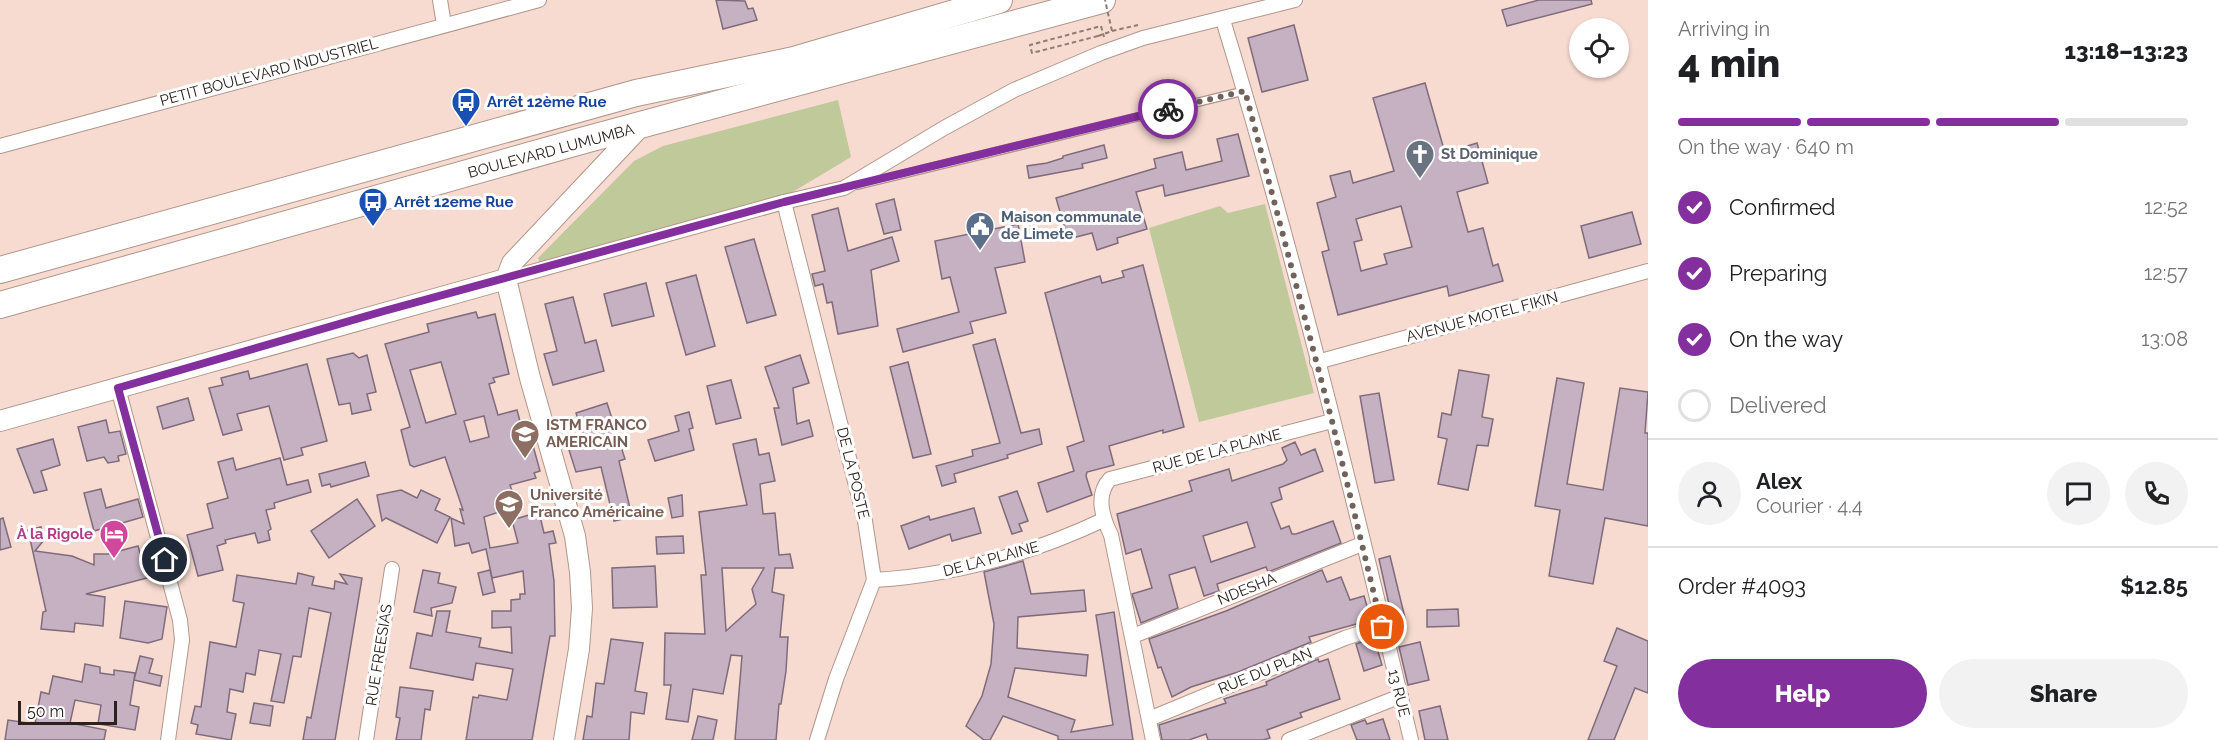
<!DOCTYPE html>
<meta charset="utf-8">
<style>
body{margin:0;font-family:Raleway,sans-serif;background:#f2f2f2;color:#202124;height:100vh;display:flex;flex-direction:column;font-size:22px;white-space:nowrap}
*{box-sizing:border-box;margin:0}
p{font-size:20px;color:#757577}
.icon{flex:none;width:33px;height:33px;fill:none;stroke:currentColor;stroke-width:2;stroke-linecap:round;stroke-linejoin:round}
.map{position:relative;flex:1;overflow:hidden}
.sheet{display:flex;flex-direction:column;background:#fff;width:570px}
.sheet>*{flex:none}
.tools{position:absolute;left:1569px;top:18px;display:grid;gap:12px}
.tools a{display:grid;place-items:center;width:60px;height:60px;border-radius:50%;background:#fff;box-shadow:0 2px 4px #0004;font-size:30px}
.scale{position:absolute;left:18px;bottom:15px;width:99px;box-sizing:border-box;padding-left:6px;border:3px solid #2b211d;border-top:0;font-size:16px;line-height:21px;white-space:nowrap;color:#2b211d;-webkit-text-stroke:4px #fff;paint-order:stroke}
.pin{position:absolute;display:grid;place-items:center;width:51px;height:51px;color:#fff;margin:-26px;border:3px solid #fff;border-radius:50%;box-shadow:0 2px 6px #0007}
.courier{position:absolute;display:grid;place-items:center;width:60px;height:60px;margin:-30px;border:4px solid #842f9e;border-radius:50%;background:#fff;color:#222;box-shadow:0 2px 8px #0007}
.summary em{font-style:normal;font-weight:800}
.summary div{display:flex;flex-direction:column-reverse}
.summary{display:flex;align-items:center;justify-content:space-between;height:102px;padding:0 30px}
h1{font-size:39px;font-weight:800;line-height:45px}
.bar{display:grid;grid-template-columns:repeat(4,1fr);gap:9px 6px;align-content:center;height:72px;padding:0 30px}
.bar i{height:8px;border-radius:4px;background:#e0e0e0}
.bar .active{background:#842f9e}
.bar p{grid-column:span 4}
.line{display:flex;align-items:center;gap:15px;padding:0 30px;border-top:2px solid #e0e0e0}
.line div{flex:1}
.round{display:grid;place-items:center;flex:none;width:63px;height:63px;border-radius:32px;background:#f2f2f2}
ol{padding:0 30px;list-style:none}
li{display:flex;align-items:center;gap:18px;height:66px}
li p{margin-inline-start:auto}
li .icon{padding:6px;border-radius:50%;background:#842f9e;color:#fff;stroke-width:4}
li:last-child{color:#757577}
li i{width:33px;height:33px;border:3px solid #e0e0e0;border-radius:50%}
.primary-button{display:flex;gap:12px;margin-top:auto;padding:12px 30px}
.primary-button a{flex:1;height:69px;border-radius:36px;background:#842f9e;color:#fff;font-size:24px;font-weight:800;line-height:69px;text-align:center}
.primary-button a+a{background:#f2f2f2;color:#202124}
main{display:flex;flex:1;min-height:0}
.map>svg:first-child{display:block}
</style>
<main>
<div class="map">
<svg width="1648" height="740" viewBox="0 0 1648 740">
<rect width="100%" height="100%" fill="#f7dbd0"/>
<g fill="#bfc99a">
<path d="M838,100L851,157L791,193L541,266L538,258L634,161L663,146Z"/>
<path d="M1265,204L1314,393L1199,422L1149,228L1220,206L1228,213Z"/>
</g>
<g fill="#c6b1c3" stroke="#7f6b7c" stroke-width="1.5" fill-rule="evenodd">
<path d="M716,0L745,1L748,9L753,8L757,20L723,29Z"/>
<path d="M1539,0H1591L1592,4L1507,26L1502,10Z"/>
<path d="M1294,25L1308,80L1262,92L1248,38Z"/>
<path d="M1425,83L1445,153L1477,143L1488,183L1457,192L1468,232L1483,228L1493,266L1498,264L1503,281L1449,296L1447,286L1338,315L1322,252L1329,250L1317,203L1336,197L1330,176L1350,171L1353,183L1394,171L1373,98ZM1401,206L1412,247L1384,254L1387,264L1361,271L1354,242L1362,240L1356,219Z"/>
<path d="M1238,134L1249,176L1165,196L1163,185L1136,192L1147,229L1117,238L1118,243L1097,250L1092,233L1068,239L1056,198L1156,168L1154,159L1182,152L1186,170L1222,161L1217,139Z"/>
<path d="M1104,145L1107,158L1082,164L1083,168L1029,178L1027,166L1047,163L1063,158V156Z"/>
<path d="M894,199L901,230L884,234L876,204Z"/>
<path d="M838,208L848,251L892,237L899,261L871,270L878,326L838,334L832,302L827,303L823,284L815,286L812,274L825,271L812,215Z"/>
<path d="M1632,212L1641,244L1589,258L1581,226Z"/>
<path d="M1018,224L1025,262L995,268L1006,313L970,322L973,333L903,352L897,329L959,312L950,277L942,279L935,241Z"/>
<path d="M754,239L776,315L747,323L725,247Z"/>
<path d="M1143,265L1184,427L1163,433V430L1109,446L1114,465L1087,472L1086,476L1092,495L1047,512L1038,483L1074,471L1067,447L1084,441L1045,293L1100,276L1102,283L1124,277L1122,271Z"/>
<path d="M696,275L715,346L686,355L666,283Z"/>
<path d="M646,283L654,316L612,326L604,294Z"/>
<path d="M573,297L585,343L596,340L604,371L553,385L544,354L557,351L545,304Z"/>
<path d="M476,312L478,318L495,314L509,374L493,378L495,382L489,384L498,415L517,410L523,433L529,431L540,471L534,473L536,478L510,485L517,506L484,517L490,548L518,543L512,520L539,512L544,533L553,531L556,543L549,544L554,581L555,636H550L532,740H466L473,697L478,698L479,695L507,700L513,669L476,663L473,680L410,668L417,633L432,636L437,611H450L446,632L481,638L479,647L512,653L511,627L492,628V611H511V600L520,599V594H525L523,571L492,578L486,549L472,553L469,543L455,546L451,518L464,524L460,509L463,510L445,457L414,467L410,465L401,430L410,427L385,344L429,332L427,324ZM441,362L456,414L426,423L410,370ZM484,416L489,437L470,442L464,421Z"/>
<path d="M995,339L1021,433L1039,429L1042,444L1007,455L1008,458L954,474L956,482L942,486L936,466L973,456L972,450L1000,443L973,345Z"/>
<path d="M353,353L359,358L367,355L376,392L367,394L371,410L352,414L350,403L339,405L327,359Z"/>
<path d="M800,355L809,383L793,388L797,424L809,420L813,436L782,445L774,408H779L765,367Z"/>
<path d="M908,362L931,454L913,458L890,367Z"/>
<path d="M307,364L327,441L301,448L303,455L284,460L269,406L237,414L242,430L223,435L209,388L223,385L221,378L248,371L250,379Z"/>
<path d="M1459,370L1489,375L1482,417L1493,419L1488,446L1477,445L1468,490L1438,484L1447,439L1438,437L1442,413L1451,415Z"/>
<path d="M1557,378L1584,383L1567,484L1603,490L1620,388L1648,392L1645,433H1648V526L1605,518L1593,584L1549,576L1560,510L1535,506Z"/>
<path d="M731,380L741,418L716,424L707,386Z"/>
<path d="M1379,393L1394,480L1375,483L1360,396Z"/>
<path d="M188,398L194,420L163,429L157,407Z"/>
<path d="M607,403L625,459L619,461L632,517L614,521L601,467L576,472L568,447L585,442L576,413Z"/>
<path d="M689,412L693,428L689,429L694,450L655,461L648,440L679,431L675,416Z"/>
<path d="M106,420L109,433L120,431L126,454L118,456L119,461L108,463L104,457L87,461L78,427Z"/>
<path d="M53,439L60,465L41,471L47,490L34,493L17,449Z"/>
<path d="M756,439L759,455L769,453L775,481L760,484L763,514L775,513L779,555L790,554L793,568H775L772,592L784,595L780,637H788L786,671L781,704H779L776,740H735L742,656L731,655L723,694L693,689L688,722L666,719L671,685H664L665,633L705,634L701,575H706L699,512L747,505L733,444ZM722,568H764L752,589L756,604L726,631Z"/>
<path d="M1295,442L1301,455L1315,449L1323,471L1279,488L1282,499L1271,503L1281,529L1289,526L1292,534H1296L1333,521L1341,543L1268,572L1266,567L1217,584L1219,591L1204,596L1195,567L1169,575L1178,608L1141,623L1132,594L1152,588L1141,549L1126,554L1117,514L1192,491L1189,481L1229,469L1232,481L1283,464L1287,460L1282,448ZM1247,522L1255,547L1211,562L1203,536Z"/>
<path d="M233,458L236,470L280,458L287,485L308,480L311,492L274,503L275,508L266,510L271,529L268,531L270,540L258,543L255,533L225,540L226,543L217,546L223,570L198,576L187,535L213,528L207,504L228,498L218,462Z"/>
<path d="M365,462L369,476L331,487L330,484L322,486L319,474Z"/>
<path d="M101,489L106,508L138,499L143,517L94,531L84,493Z"/>
<path d="M401,490L417,498L421,490L440,499L435,510L450,517L437,543L386,518L382,521L377,495Z"/>
<path d="M1017,491L1028,521L1019,524L1022,531L1012,534L999,497Z"/>
<path d="M682,495L683,516L672,518L668,498Z"/>
<path d="M357,499L375,526L329,558L311,531Z"/>
<path d="M974,508L981,533L952,541L950,534L909,549L901,526L929,516L930,520Z"/>
<path d="M3,518L11,547L0,550V519Z"/>
<path d="M41,527L44,540L35,551L72,556L94,565V554H108L138,546L147,578L86,594L105,597L103,626L75,623L74,632L41,629L43,612L46,611L28,530Z"/>
<path d="M683,536L684,553L657,554L656,537Z"/>
<path d="M1390,556L1405,618H1392L1379,559Z"/>
<path d="M1023,561L1031,594L1084,590L1086,611L1018,617L1017,648L1088,655L1086,676L1015,668L1008,697L1075,720L1071,732L1113,725L1096,615L1114,612L1133,740H1058V736L1003,716L990,740H984L966,726L982,696L991,664L994,624L984,572Z"/>
<path d="M655,566L657,607L613,608L612,568Z"/>
<path d="M423,570L440,573L438,583L456,587L452,603L431,608L432,616L414,612Z"/>
<path d="M490,570L495,592L483,595L478,573Z"/>
<path d="M1322,570L1327,582L1341,577L1350,600L1364,596L1371,620L1309,637L1311,642L1238,672L1191,687L1172,697L1161,667L1158,668L1149,639L1226,611Z"/>
<path d="M298,573L314,577L312,585L334,589L335,581L347,584L340,574L362,578L335,740H303L307,717L311,718L331,613L309,608L301,657L293,656L284,703L271,701L281,654L259,650L255,675L246,673L243,692L230,689L227,712L236,714L231,740L196,734L198,725L191,723L195,706L201,707L210,642L236,647L244,603L233,601L237,575L296,584Z"/>
<path d="M125,601L167,607L162,639L148,643L120,638Z"/>
<path d="M1458,609L1459,626L1427,627V610Z"/>
<path d="M1617,628L1648,641V693L1635,688L1614,740H1588L1617,666L1604,661Z"/>
<path d="M1374,638L1382,665L1364,671L1356,644Z"/>
<path d="M611,639L643,643L635,691L647,693L644,714L631,712L629,740H583L587,716L592,717L596,683L604,684Z"/>
<path d="M1420,642L1429,680L1408,685L1399,647Z"/>
<path d="M140,656L153,659L149,673L162,676L160,686L134,680Z"/>
<path d="M1318,659L1319,662L1328,659L1340,699L1300,713L1302,717L1267,730L1270,738L1263,740H1208L1206,734L1189,740H1162L1159,725L1226,703L1224,699L1267,685L1266,682Z"/>
<path d="M85,664L100,667V673L114,675V670L135,673L130,705L139,707L135,730L98,724L101,705L75,700L70,723L106,730L104,740H5L8,720L35,724L41,692L49,694L53,676L82,682Z"/>
<path d="M400,687L433,691L430,710L425,709L421,740H396L400,718L396,717Z"/>
<path d="M254,703L273,706L270,726L250,723Z"/>
<path d="M1440,706L1448,740H1425L1419,711Z"/>
<path d="M698,716L717,720L713,740H692Z"/>
<path d="M1383,719L1390,740H1357L1351,725L1365,720L1367,724Z"/>
</g>
<g fill="none" stroke-linecap="round" stroke-linejoin="round">
<g stroke="#b0968b" stroke-width="10">
<path id="lane" d="M858,185L1244,91"/>
</g>
<g stroke="#b0968b" stroke-width="16">
<g id="street">
<path d="M440,0L444,25"/>
<path d="M1223,20C1295,256 1354,500 1411,740"/>
<path d="M0,146L539,0"/>
<path d="M784,202L865,521L874,580L836,679L817,740"/>
<path d="M506,279L784,202L844,188L944,128L1014,90L1101,53L1143,38L1295,0"/>
<path d="M1317,362L1648,271"/>
<path d="M118,388L180,620L182,640L168,740"/>
<path d="M874,580C956,575 1029,555 1103,520"/>
<path d="M1133,636L1362,544"/>
<path d="M1149,719L1345,638L1382,626"/>
<path d="M366,740L392,569"/>
<path d="M1153,740L1111,535C1102,517 1095,495 1110,479L1332,421"/>
<path d="M1289,740L1401,696"/>
</g>
</g>
<g stroke="#b0968b" stroke-width="22">
<g id="secondary">
<path d="M0,421L506,279"/>
<path d="M564,740L579,649L582,608L580,572L575,536L530,378L506,279L512,263L641,126"/>
</g>
</g>
<g stroke="#b0968b" stroke-width="28">
<g id="highway">
<path d="M0,270L636,93L794,60L999,0"/>
<path d="M0,305L581,141L1102,0"/>
</g>
</g>
<g stroke="#8e7c74" stroke-width="2" stroke-dasharray="4.5 3" stroke-linecap="butt">
<path d="M1112,31L1138,25"/>
<path d="M1098,36L1032,53L1030,45L1101,26L1104,37"/>
</g>
<use href="#lane" stroke="#fff" stroke-width="7"/>
<use href="#street" stroke="#fff" stroke-width="14"/>
<use href="#secondary" stroke="#fff" stroke-width="20"/>
<use href="#highway" stroke="#fff" stroke-width="26"/>
<path stroke="#8e7c74" stroke-width="2" stroke-dasharray="4.5 3" stroke-linecap="butt" d="M1098,36L1112,31L1105,0"/>
</g>
<g fill="none" stroke-linecap="round" stroke-linejoin="round">
<path stroke="#72625c" stroke-width="6" stroke-dasharray="0 10.8" d="M1168,109L1245,91L1332,421L1382,627"/>
<path stroke="#842f9e" stroke-width="8" d="M165,560L118,388L384,311L784,202L1168,109"/>
</g>
<defs>
<g id="bus-pin" transform="scale(1.5)"><path d="M0 17L-7.5 6A9.5 9.5 0 1 1 7.5 6Z" fill="#1a4fb4" stroke="#fff"/><path d="M-5-6H5V4H4V6H2V4H-2V6H-4V4H-5ZM-3.5-4V0h7V-4ZM-3.5 1.2v1.5H-2V1.2ZM2 1.2v1.5H3.5V1.2Z" fill="#fff"/></g>
<g id="church-pin" transform="scale(1.5)"><path d="M0 17L-7.5 6A9.5 9.5 0 1 1 7.5 6Z" fill="#6b7280" stroke="#fff"/><path d="M-1.2-6h2.4v3.5h3.3v2.4h-3.3V6h-2.4V-.1h-3.3v-2.4h3.3Z" fill="#fff"/></g>
<g id="civic-pin" transform="scale(1.5)"><path d="M0 17L-7.5 6A9.5 9.5 0 1 1 7.5 6Z" fill="#5c6f8a" stroke="#fff"/><path d="M-.6-6.5H3V-4.5H.6V-3L4-1V1h2V6H-6V1h2V-1L-.6-3ZM-1.2 2.5V6h2.4V2.5Z" fill="#fff"/></g>
<g id="university-pin" transform="scale(1.5)"><path d="M0 17L-7.5 6A9.5 9.5 0 1 1 7.5 6Z" fill="#8d6e63" stroke="#fff"/><path d="M0-5L7-2L0 1L-7-2ZM-4 1L0 2.5L4 1V4Q0 6-4 4Z" fill="#fff"/></g>
<g id="hotel-pin" transform="scale(1.5)"><path d="M0 17L-7.5 6A9.5 9.5 0 1 1 7.5 6Z" fill="#d1479c" stroke="#fff"/><path d="M-6-4.5h1.5V1H6V5H4.5V3h-9V5H-6ZM-4 0a1.8 1.8 0 1 1 3.6 0ZM.5 0V-2.5h3Q6-2.5 6 0Z" fill="#fff"/></g>
</defs>
<g fill-rule="evenodd">
<use href="#bus-pin" x="466" y="102"/>
<use href="#church-pin" x="1420" y="154"/>
<use href="#bus-pin" x="373" y="202"/>
<use href="#civic-pin" x="980" y="226"/>
<use href="#university-pin" x="525" y="434"/>
<use href="#university-pin" x="509" y="504"/>
<use href="#hotel-pin" x="114" y="534"/>
</g>
<g text-anchor="middle" stroke-width="6" stroke-linejoin="round" paint-order="stroke">
<g font-size="15" fill="#2b211d" stroke="#fff">
<text transform="translate(269 72) rotate(-15)" y="5">PETIT BOULEVARD INDUSTRIEL</text>
<text transform="translate(551 151) rotate(-15)" y="5">BOULEVARD LUMUMBA</text>
<text transform="translate(1482 317) rotate(-15)" y="5">AVENUE MOTEL FIKIN</text>
<text transform="translate(1217 451) rotate(-15)" y="5">RUE DE LA PLAINE</text>
<text transform="translate(853 473) rotate(76)" y="5">DE LA POSTE</text>
<text transform="translate(991 559) rotate(-15)" y="5">DE LA PLAINE</text>
<text transform="translate(1247 589) rotate(-22)" y="5">NDESHA</text>
<text transform="translate(379 655) rotate(-81)" y="5">RUE FREESIAS</text>
<text transform="translate(1265 671) rotate(-22)" y="5">RUE DU PLAN</text>
<text transform="translate(1399 693) rotate(76)" y="5">13 RUE</text>
</g>
<g font-size="15" font-weight="bold" fill="#164399" stroke="#fff" text-anchor="start">
<text x="487" y="107">Arrêt 12ème Rue</text>
<text x="394" y="207">Arrêt 12eme Rue</text>
</g>
<g font-size="15" font-weight="bold" fill="#5b616d" stroke="#fff" text-anchor="start">
<text x="1441" y="159">St Dominique</text>
</g>
<g font-size="15" font-weight="bold" fill="#4e5e75" stroke="#fff" text-anchor="start">
<text x="1001" y="222">Maison communale<tspan x="1001" dy="17">de Limete</tspan></text>
</g>
<g font-size="15" font-weight="bold" fill="#785e54" stroke="#fff" text-anchor="start">
<text x="546" y="430">ISTM FRANCO<tspan x="546" dy="17">AMERICAIN</tspan></text>
<text x="530" y="500">Université<tspan x="530" dy="17">Franco Américaine</tspan></text>
</g>
<g font-size="15" font-weight="bold" fill="#b23c85" stroke="#fff" text-anchor="end">
<text x="93" y="539">À la Rigole</text>
</g>
</g>
</svg>
<div class="tools">
<a><svg class="icon" aria-label="locate" viewBox="0 0 24 24"><circle cx="12" cy="12" r="6"/><path d="M12 2v4M12 18v4M2 12h4M18 12h4"/></svg></a>
</div>
<div class="scale">50 m</div>
<div class="pin" style="left:1382px;top:627px;background:#ea580c"><svg class="icon" aria-label="bag" viewBox="0 0 24 24"><path d="M5 8h14l-1 12H6zM9 8a3 3 0 0 1 6 0"/></svg></div>
<div class="pin" style="left:165px;top:560px;background:#1f2937"><svg class="icon" aria-label="home" viewBox="0 0 24 24"><path d="M3 11l9-7 9 7M6 9v11h12V9"/></svg></div>
<div class="courier" style="left:1168px;top:109px"><svg class="icon" aria-label="bike" viewBox="0 0 24 24"><circle cx="6" cy="16" r="4"/><circle cx="18" cy="16" r="4"/><path d="M6 16l4-8h5l3 8M10 8l3 8H6M13 5h3"/></svg></div>
</div>
<section class="sheet">
<div class="summary"><div><h1>4 min</h1><p>Arriving in</p></div><em>13:18–13:23</em></div>
<div class="bar"><i class="active"></i><i class="active"></i><i class="active"></i><i></i><p>On the way · 640 m</p></div>
<ol>
<li><svg class="icon" aria-label="check" viewBox="0 0 24 24"><path d="M5 12l5 5 9-10"/></svg>Confirmed<p>12:52</p></li>
<li><svg class="icon" aria-label="check" viewBox="0 0 24 24"><path d="M5 12l5 5 9-10"/></svg>Preparing<p>12:57</p></li>
<li><svg class="icon" aria-label="check" viewBox="0 0 24 24"><path d="M5 12l5 5 9-10"/></svg>On the way<p>13:08</p></li>
<li><i></i>Delivered</li>
</ol>
<div class="line" style="height:108px"><a class="round"><svg class="icon" aria-label="person" viewBox="0 0 24 24"><circle cx="12" cy="8" r="4"/><path d="M4 21q1-7 8-7t8 7"/></svg></a><div><b>Alex</b><p>Courier · 4.4</p></div><a class="round"><svg class="icon" aria-label="chat" viewBox="0 0 24 24"><path d="M4 5h16v11H9l-5 4z"/></svg></a><a class="round"><svg class="icon" aria-label="phone" viewBox="0 0 24 24"><path d="M5 4h4l2 5-3 2q2 4 5 5l2-3 5 2v4C11 20 4 13 5 4z"/></svg></a></div>
<div class="line" style="height:78px"><div>Order #4093</div><b>$12.85</b></div>
<div class="primary-button"><a>Help</a><a>Share</a></div>
</section>
</main>
